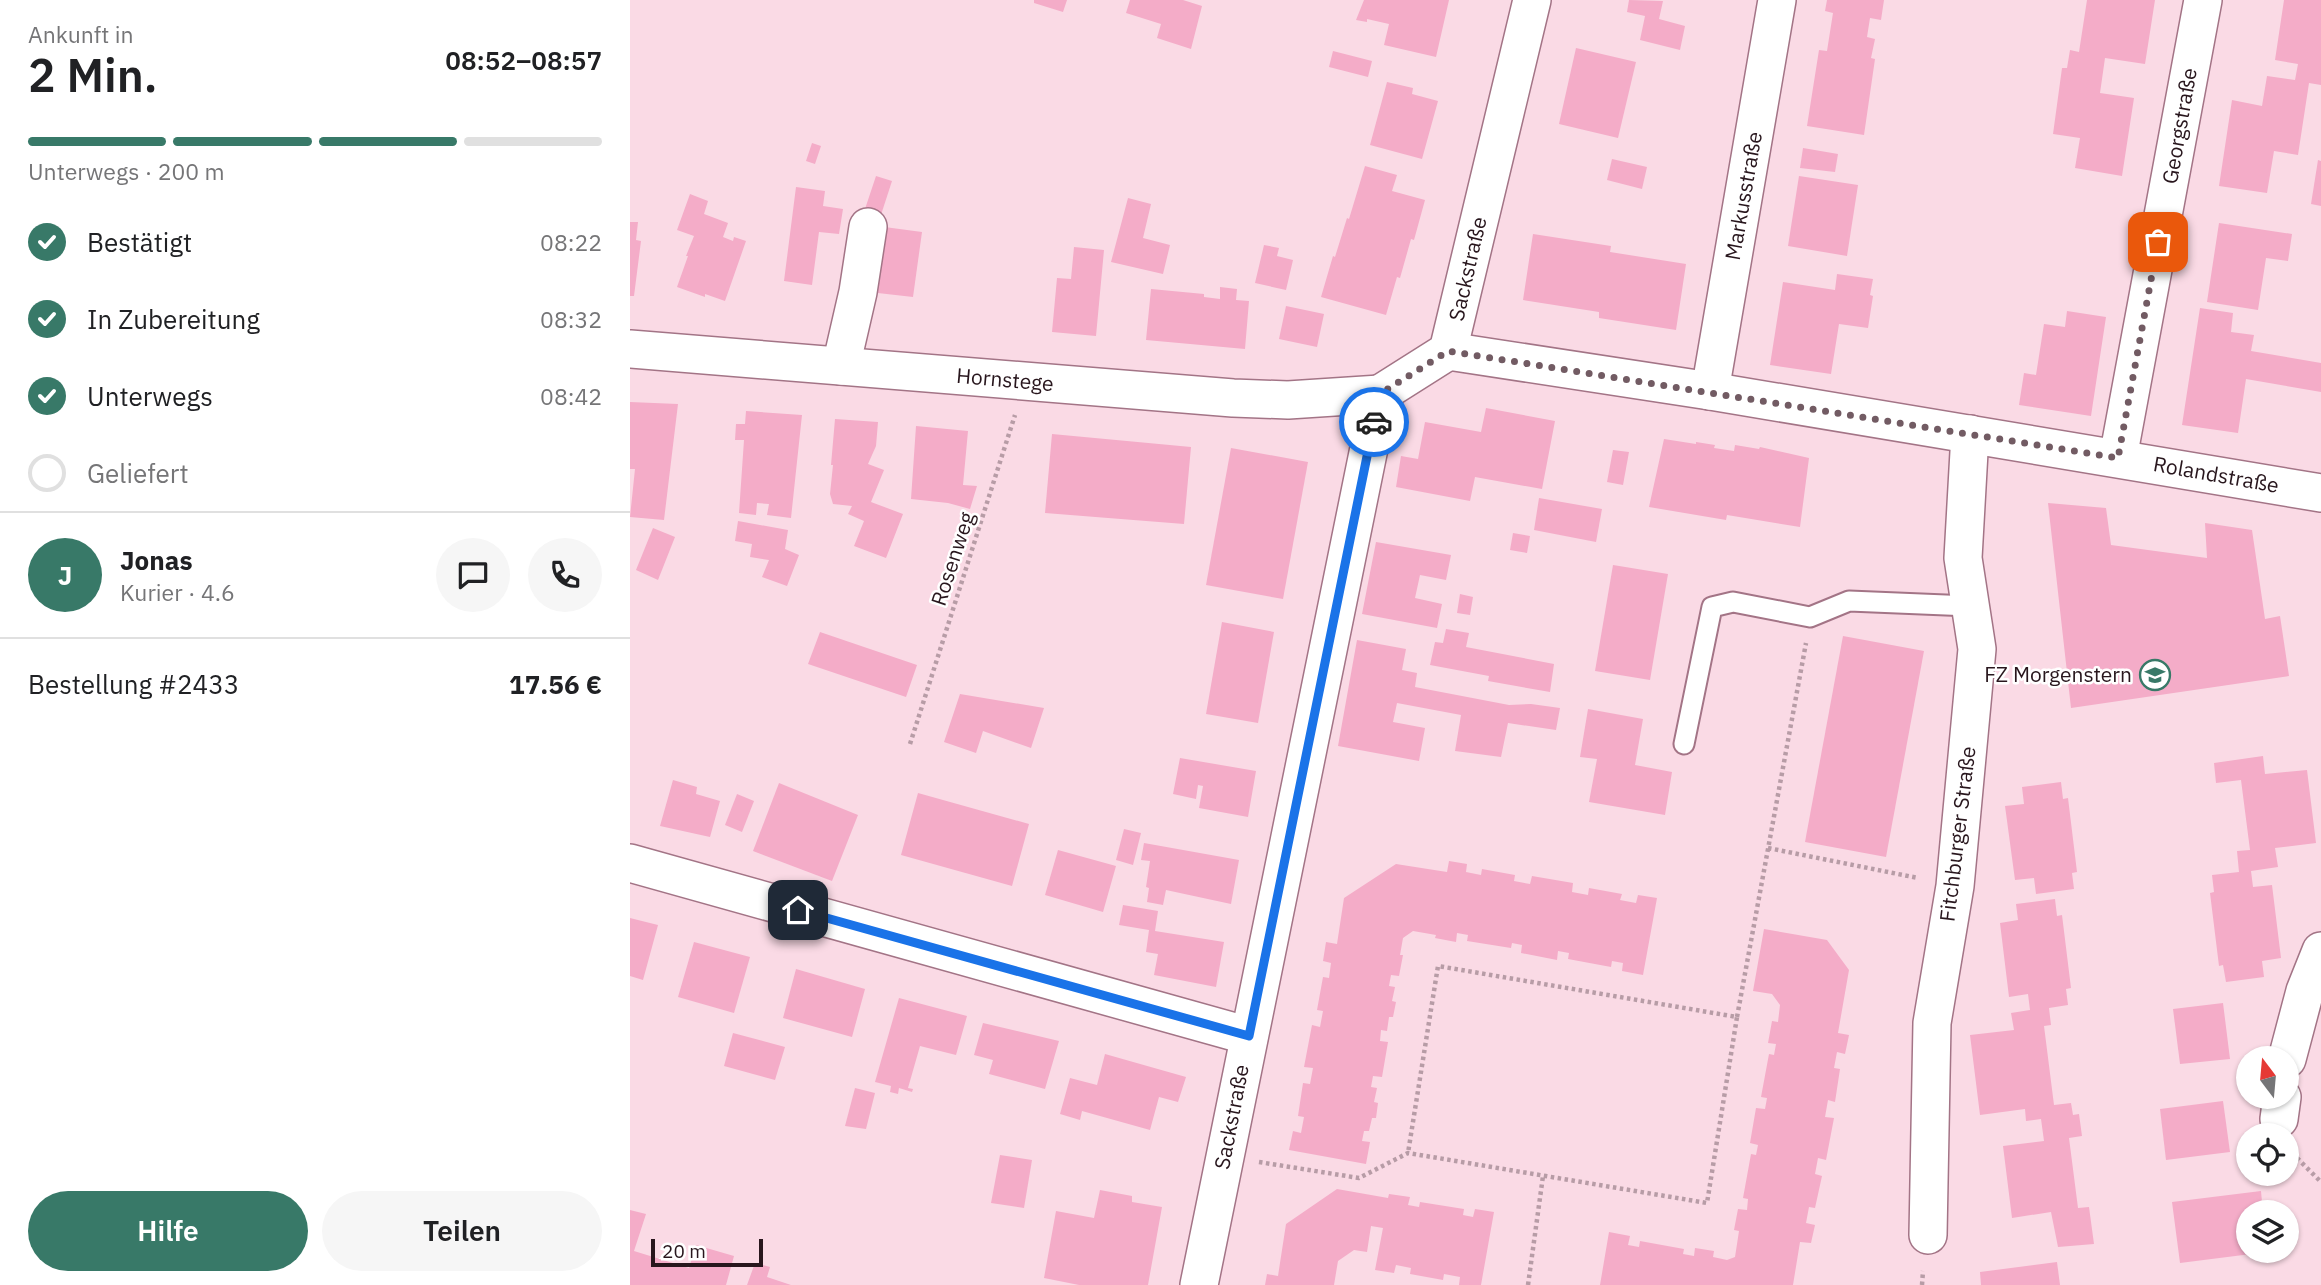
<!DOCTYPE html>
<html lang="de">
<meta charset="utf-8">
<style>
body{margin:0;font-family:"IBM Plex Sans",sans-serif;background:#f6f6f6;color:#202124;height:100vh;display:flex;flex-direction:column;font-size:26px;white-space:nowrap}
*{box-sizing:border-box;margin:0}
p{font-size:23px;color:#757577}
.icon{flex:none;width:38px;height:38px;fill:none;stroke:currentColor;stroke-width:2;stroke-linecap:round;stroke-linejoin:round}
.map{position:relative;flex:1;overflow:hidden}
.sheet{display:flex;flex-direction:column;background:#fff;width:630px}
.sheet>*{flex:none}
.needle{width:46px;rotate:344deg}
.controls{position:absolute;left:1606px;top:1046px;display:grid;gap:14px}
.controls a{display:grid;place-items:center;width:63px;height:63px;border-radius:50%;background:#fff;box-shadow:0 2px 5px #0004;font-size:35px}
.scale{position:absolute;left:21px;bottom:18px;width:112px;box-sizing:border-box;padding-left:7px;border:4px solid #28161d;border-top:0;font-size:19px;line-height:24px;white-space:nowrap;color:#28161d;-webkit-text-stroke:5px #fff;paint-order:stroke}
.pin{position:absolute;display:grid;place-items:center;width:60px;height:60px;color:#fff;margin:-30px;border-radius:14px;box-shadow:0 4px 10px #0006}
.courier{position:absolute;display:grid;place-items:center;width:70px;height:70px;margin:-35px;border:5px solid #1a73e8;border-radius:50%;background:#fff;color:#222;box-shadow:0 2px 9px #0007}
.headline em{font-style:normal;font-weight:600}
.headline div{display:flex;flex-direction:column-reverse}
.headline{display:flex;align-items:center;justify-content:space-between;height:119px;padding:0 28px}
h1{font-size:46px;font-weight:600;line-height:52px}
.bar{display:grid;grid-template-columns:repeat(4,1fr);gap:10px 7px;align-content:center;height:84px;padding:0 28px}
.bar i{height:9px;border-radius:5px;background:#e0e0e0}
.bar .selected{background:#387968}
.bar p{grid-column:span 4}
.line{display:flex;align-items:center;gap:18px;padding:0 28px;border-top:2px solid #e0e0e0}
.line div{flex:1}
.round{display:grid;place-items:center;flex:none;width:74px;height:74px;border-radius:37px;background:#f6f6f6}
ol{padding:0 28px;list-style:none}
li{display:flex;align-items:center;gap:21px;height:77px}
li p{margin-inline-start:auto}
li .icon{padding:7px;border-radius:50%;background:#387968;color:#fff;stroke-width:4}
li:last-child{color:#757577}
li i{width:38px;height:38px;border:4px solid #e0e0e0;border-radius:50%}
.primary-button{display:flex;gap:14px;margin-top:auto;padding:14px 28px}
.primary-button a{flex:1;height:80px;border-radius:42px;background:#387968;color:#fff;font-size:28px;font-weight:600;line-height:80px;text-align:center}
.primary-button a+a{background:#f6f6f6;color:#202124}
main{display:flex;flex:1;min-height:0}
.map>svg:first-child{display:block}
</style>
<main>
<section class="sheet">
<div class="headline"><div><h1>2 Min.</h1><p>Ankunft in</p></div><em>08:52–08:57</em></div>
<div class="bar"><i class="selected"></i><i class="selected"></i><i class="selected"></i><i></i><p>Unterwegs · 200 m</p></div>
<ol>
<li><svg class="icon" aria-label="check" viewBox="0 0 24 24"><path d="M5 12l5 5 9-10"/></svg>Bestätigt<p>08:22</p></li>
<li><svg class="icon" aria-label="check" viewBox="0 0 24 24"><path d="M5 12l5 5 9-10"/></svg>In Zubereitung<p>08:32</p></li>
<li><svg class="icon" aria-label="check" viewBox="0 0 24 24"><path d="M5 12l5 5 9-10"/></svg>Unterwegs<p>08:42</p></li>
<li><i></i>Geliefert</li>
</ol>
<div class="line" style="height:126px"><b class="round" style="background:#387968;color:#fff">J</b><div><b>Jonas</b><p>Kurier · 4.6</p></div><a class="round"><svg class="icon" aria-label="chat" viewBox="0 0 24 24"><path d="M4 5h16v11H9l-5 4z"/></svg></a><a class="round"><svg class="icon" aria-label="phone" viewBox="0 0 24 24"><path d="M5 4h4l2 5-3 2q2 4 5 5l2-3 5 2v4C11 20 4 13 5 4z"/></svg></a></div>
<div class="line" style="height:91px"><div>Bestellung #2433</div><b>17.56 €</b></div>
<div class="primary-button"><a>Hilfe</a><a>Teilen</a></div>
</section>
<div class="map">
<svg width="1691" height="1285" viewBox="0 0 1691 1285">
<rect width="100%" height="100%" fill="#fadae5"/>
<g fill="#f4acc8">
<path d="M404,0H437L433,12L404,3Z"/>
<path d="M500,0H553L572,6L561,49L527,38L531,24L496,13Z"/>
<path d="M734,0H819L806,57L754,45L759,24L737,19V22L726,20Z"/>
<path d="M999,0L1033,1L1029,19L1055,26L1050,50L1010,40L1015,16L997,12Z"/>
<path d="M1197,0H1254L1251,20L1240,18L1237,37L1245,39L1241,58L1245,59L1234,135L1177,126L1189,50L1197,51L1203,13L1195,11Z"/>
<path d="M1457,0H1525L1515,64L1475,58L1470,93L1504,98L1492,176L1445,168L1450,138L1423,134L1432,68H1437L1440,50L1449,52Z"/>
<path d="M1654,0H1691V85L1679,83L1668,155L1644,151L1637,193L1589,186L1602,100L1632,106L1637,76L1665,80L1668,64L1645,60Z"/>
<path d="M946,48L1006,62L988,138L929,124Z"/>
<path d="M703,51L742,61L738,77L699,67Z"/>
<path d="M757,82L783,88L782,94L808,101L792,159L740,145Z"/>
<path d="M182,143L191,146L185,164L176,161Z"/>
<path d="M1173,148L1208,154L1205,172L1170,168Z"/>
<path d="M982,159L1017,167L1012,189L977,180Z"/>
<path d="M1688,160L1691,161V206L1681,204Z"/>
<path d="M735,166L767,175L762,191L795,200L784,240L781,239L770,278L767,277L756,315L691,297L703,256L705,257L717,218L719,219Z"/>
<path d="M246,176L262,181L249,221L233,215Z"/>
<path d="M1169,176L1228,185L1217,256L1158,246Z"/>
<path d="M166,187L195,191L193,206L213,209L209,234L189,232L182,285L154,281Z"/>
<path d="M60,194L78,201L74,214L98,223L93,237L103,241L104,237L116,241L95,301L75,294V297L47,287L58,256H56L64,236L47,230Z"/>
<path d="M498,198L521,204L513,238L540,245L533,274L481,262Z"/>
<path d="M0,222H8L6,240L11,241L4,296H0Z"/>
<path d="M1589,223L1662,234L1658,261L1636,258L1628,310L1577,302Z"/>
<path d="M247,226L292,232L283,297L239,292Z"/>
<path d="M903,234L981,246L980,252L1056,264L1046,330L969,318V312L893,300Z"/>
<path d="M634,245L649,248L647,256L663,260L656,290L625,283Z"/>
<path d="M444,247L474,250L466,336L422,332L427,278L441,279Z"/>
<path d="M1207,274L1243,279L1240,295L1243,296L1238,328L1209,324L1201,374L1140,365L1153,282L1205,290Z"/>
<path d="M590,287L607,289L606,300L619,301L615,349L516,340L521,289L574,294V297L590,299Z"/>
<path d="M656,306L694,314L687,347L649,339Z"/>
<path d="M1570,308L1603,313L1601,332L1624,335L1621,351L1691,363V392L1616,379L1608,433L1552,425Z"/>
<path d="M1437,311L1476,317L1461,416L1389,405L1394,373L1406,375L1414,324L1435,327Z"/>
<path d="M0,402L48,404L34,520L0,517L5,469H0Z"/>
<path d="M856,408L925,421L912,489L845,477L840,501L766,487L771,456L788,459L795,422L851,432Z"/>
<path d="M116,411L172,415L161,518L137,515L139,504L127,503L126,515L109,513L114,440H105L106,424H115Z"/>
<path d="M205,419L248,422L246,446L238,464L254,470L241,502L273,514L256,558L224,546L234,521L218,514L222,506L203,504L200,494L203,465H201Z"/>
<path d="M286,426L338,431L333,485L347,486L340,509L318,503L281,499Z"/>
<path d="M422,434L561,447L554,524L415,513Z"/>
<path d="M1034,439L1066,444V442L1085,445L1084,448L1104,451L1105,445L1129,449L1130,447L1179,458L1170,527L1097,515L1096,520L1019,507Z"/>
<path d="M601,448L678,462L653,599L576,585Z"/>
<path d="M983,450L999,452L993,485L977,482Z"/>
<path d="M909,498L972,509L966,542L904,530Z"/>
<path d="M1418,503L1476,508L1481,545L1577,558L1575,523L1622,530L1635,619L1650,616L1659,676L1441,708Z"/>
<path d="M108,521L158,530L155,549L169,555L157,586L132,577L139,560L120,557L122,544L105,541Z"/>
<path d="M23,528L45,537L28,580L6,570Z"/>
<path d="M883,533L900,536L897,553L880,550Z"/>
<path d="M746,542L821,555L816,580L790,575L785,598L812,604L807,628L732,614Z"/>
<path d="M983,565L1038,574L1020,680L965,671Z"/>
<path d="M830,594L843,597L840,615L827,613Z"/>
<path d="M592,622L644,632L628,723L576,714Z"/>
<path d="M816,629L839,633L836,647L924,664L920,692L858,681L859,676L800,665L805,642L813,643Z"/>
<path d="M190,632L287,665L276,697L178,664Z"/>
<path d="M1213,636L1294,651L1256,857L1175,842Z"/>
<path d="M727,640L776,649L772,670L787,673L785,687L879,705L901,704L930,708L926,730L878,723L871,757L825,751L831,715L767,703L763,722L795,728L789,761L708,746Z"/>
<path d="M330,694L414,708L401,748L353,731L346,753L314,742Z"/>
<path d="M958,709L1013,719L1005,765L1042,772L1035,815L959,802L967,759L950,757Z"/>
<path d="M1633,756L1635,774L1677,770L1686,843L1645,848L1648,867L1621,871L1623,887L1642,885L1651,958L1632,961L1634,977L1596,982L1593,965L1589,966L1580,893L1584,892L1582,875L1609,872L1607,851L1620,850L1611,780L1586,783L1584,763Z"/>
<path d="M550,758L626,771L618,817L569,808L573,786L568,785L566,799L543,794Z"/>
<path d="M43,780L67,787L66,794L90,801L80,837L30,826Z"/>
<path d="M1431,782L1433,799L1438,798L1447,872L1442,873L1444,889L1406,894L1404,878L1385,880L1375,806L1394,804L1392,787Z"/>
<path d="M149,783L228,815L202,881L123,851Z"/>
<path d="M288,793L399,824L382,886L271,855Z"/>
<path d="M107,794L124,801L112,832L95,825Z"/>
<path d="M494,829L511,833L503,865L486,860Z"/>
<path d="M514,843L609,860L601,904L536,890L533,905L517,902L519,888L516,887L520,861L511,860Z"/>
<path d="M428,850L486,866L473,912L415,895Z"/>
<path d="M819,861L837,864L836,872L851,875L852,869L885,875L884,881L900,884L902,876L943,883L942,892L958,895L959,888L992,894L990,900L1006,903L1008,895L1027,898L1013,975L992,971L993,963L982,961L981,967L938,959L939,953L928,951L927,960L891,953L892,945L882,943L881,948L837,941L838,935L827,933L826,942L805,938L806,935L783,931L773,938L770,955H773L769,976L761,975L759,986L765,987L762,1001L766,1002L763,1017H759L757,1031L751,1030L750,1041L758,1042L752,1077L743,1076L741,1087L747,1088L744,1102L748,1103L746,1118H742L739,1131H734L732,1141L740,1142L736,1164L659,1150L663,1131L671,1133L674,1117L668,1116L673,1083L680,1084L683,1068L674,1067L682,1025L690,1027L693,1011L687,1010L693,977L699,978L701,963L693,961L696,942L707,944L714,898L766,864L817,872Z"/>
<path d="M1425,899L1427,916L1432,915L1441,988L1436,989L1438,1005L1419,1008L1421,1025L1414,1026L1424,1105L1441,1103L1443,1115L1449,1114L1452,1136L1439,1138L1448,1208L1459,1207L1464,1244L1428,1247L1421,1212L1382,1218L1373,1146L1414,1141L1411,1119L1396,1121L1395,1109L1350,1115L1340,1035L1384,1030L1381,1013L1400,1010L1398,994L1379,997L1370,923L1388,920L1386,904Z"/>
<path d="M493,905L528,911L525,931L594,942L586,987L524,975L528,954L516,952L519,930L489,925Z"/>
<path d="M0,918L28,925L13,980L0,976Z"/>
<path d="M1134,929L1197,940L1219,970L1208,1033L1219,1035L1215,1054L1207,1052L1204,1068L1210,1069L1205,1102L1198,1100L1195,1117L1204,1118L1196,1160L1188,1158L1185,1174L1192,1176L1185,1208L1179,1207L1176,1223L1185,1225L1181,1243L1170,1242L1163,1285H970L979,1232L1000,1236L998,1245L1009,1247L1010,1241L1054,1249L1053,1254L1064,1256L1065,1248L1084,1251L1083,1257L1097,1260L1105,1257L1109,1231L1104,1230L1108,1209L1117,1210L1118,1199L1113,1198L1121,1154L1126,1155L1128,1145L1120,1143L1126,1108L1135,1109L1137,1098L1131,1097L1139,1054L1144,1055L1146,1044L1138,1043L1142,1021L1148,1022L1150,1005L1142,994L1123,991Z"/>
<path d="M64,942L120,957L104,1013L48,997Z"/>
<path d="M166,969L235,989L222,1037L153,1018Z"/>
<path d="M269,998L337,1016L326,1055L290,1046L278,1088L283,1089L282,1092L269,1088L268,1094L260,1092L261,1086L245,1082Z"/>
<path d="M1593,1003L1600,1059L1550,1064L1543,1009Z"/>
<path d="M353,1023L429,1041L415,1089L359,1074L363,1060L344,1055Z"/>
<path d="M103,1033L155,1047L145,1080L94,1066Z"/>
<path d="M475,1054L556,1077L548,1102L529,1097L520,1130L452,1111L450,1120L430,1114L440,1078L467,1085Z"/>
<path d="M225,1088L245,1093L236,1129L215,1126Z"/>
<path d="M1593,1101L1600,1152L1536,1160L1530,1109Z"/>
<path d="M370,1155L402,1160L394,1208L361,1203Z"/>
<path d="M707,1189L758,1198L759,1194L780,1197L778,1205L789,1207L790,1202L834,1209L833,1215L843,1217L845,1209L864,1212L851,1285H829L830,1277L814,1274L813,1280L780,1274L781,1268L766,1265L764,1273L745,1270L753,1228L741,1226L737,1252L724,1250L708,1261L704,1285H635L637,1274L648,1276L656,1224Z"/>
<path d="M470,1190L502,1196V1202L532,1207L518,1285H449L414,1278L426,1211L464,1218Z"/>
<path d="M1631,1191L1633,1213H1619V1251L1629,1253L1550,1263L1542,1202Z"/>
<path d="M0,1210L16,1214L4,1251L59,1268L66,1245L104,1256L96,1285H0Z"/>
<path d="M1427,1262L1430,1285H1351L1350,1272Z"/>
<path d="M125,1263L140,1267L137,1277L161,1285H117Z"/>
</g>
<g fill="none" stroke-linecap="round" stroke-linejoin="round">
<g stroke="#a37486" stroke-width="23">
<path id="service" d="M1054,744L1082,607L1103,602L1180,617L1219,601L1340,606"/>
</g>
<g stroke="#a37486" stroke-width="40">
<g id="minor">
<path d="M0,349L603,398L658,400L750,394"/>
<path d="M818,351L1080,391L1691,493"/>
<path d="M211,366L228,292L238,227"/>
<path d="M1080,391L1147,0"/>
<path d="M1488,458L1573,0"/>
<path d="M0,863L619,1036"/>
<path d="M1657,1059L1675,991L1691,951"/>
<path d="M1649,1119L1652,1097"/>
<path d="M1298,1235L1302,1023L1325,886L1347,649L1333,558L1340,434"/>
<path d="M569,1285L750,394L818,351L902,0"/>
</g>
</g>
<g stroke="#b79ca6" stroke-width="4.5" stroke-dasharray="3.5 3.5" stroke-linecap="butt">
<path d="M280,744L385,415"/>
<path d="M1138,848L1288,878"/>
<path d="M1107,1017L1176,643"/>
<path d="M1662,1153L1691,1182"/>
<path d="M629,1162L729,1178L778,1153L1077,1203L1107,1017L808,966L778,1153"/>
<path d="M898,1285L913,1176"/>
<path d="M1292,1285L1293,1271"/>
</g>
<use href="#service" stroke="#fff" stroke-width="19"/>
<use href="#minor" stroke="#fff" stroke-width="37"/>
</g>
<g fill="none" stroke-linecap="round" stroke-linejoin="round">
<path stroke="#725b63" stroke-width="7" stroke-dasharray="0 12.6" d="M744,422L750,394L818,351L1488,458L1528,242"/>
<path stroke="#1a73e8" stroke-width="9" d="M168,910L619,1036L744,422"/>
</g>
<defs>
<g id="school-ring" transform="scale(1.575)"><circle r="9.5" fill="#fff" stroke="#387968" stroke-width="1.5"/><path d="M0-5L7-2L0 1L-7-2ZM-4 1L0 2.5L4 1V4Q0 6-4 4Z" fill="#387968"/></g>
</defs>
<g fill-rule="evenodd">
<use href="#school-ring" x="1525" y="675"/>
</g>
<g text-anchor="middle" stroke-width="5" stroke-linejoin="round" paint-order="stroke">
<g font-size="21" fill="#28161d" stroke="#fff">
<text transform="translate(1550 126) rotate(-80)" y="7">Georgstraße</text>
<text transform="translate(1114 196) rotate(-80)" y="7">Markusstraße</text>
<text transform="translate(838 269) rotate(-77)" y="7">Sackstraße</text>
<text transform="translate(375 380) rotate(5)" y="7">Hornstege</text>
<text transform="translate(1586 475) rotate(10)" y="7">Rolandstraße</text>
<text transform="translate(323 559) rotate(-72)" y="7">Rosenweg</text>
<text transform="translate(1328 834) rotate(-83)" y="7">Fitchburger Straße</text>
<text transform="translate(602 1117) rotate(-79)" y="7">Sackstraße</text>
</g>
<g font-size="21" fill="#28161d" stroke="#fff" text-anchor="end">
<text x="1502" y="682">FZ Morgenstern</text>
</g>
</g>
</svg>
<div class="controls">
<a><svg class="needle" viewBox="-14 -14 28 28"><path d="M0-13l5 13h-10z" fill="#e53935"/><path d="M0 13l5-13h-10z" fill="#757577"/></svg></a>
<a><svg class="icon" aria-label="locate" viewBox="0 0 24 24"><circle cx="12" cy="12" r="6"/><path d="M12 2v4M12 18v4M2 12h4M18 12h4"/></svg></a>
<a><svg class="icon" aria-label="layers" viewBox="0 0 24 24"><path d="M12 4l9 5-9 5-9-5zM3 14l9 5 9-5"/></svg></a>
</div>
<div class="scale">20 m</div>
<div class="pin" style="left:1528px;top:242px;background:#ea580c"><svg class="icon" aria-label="bag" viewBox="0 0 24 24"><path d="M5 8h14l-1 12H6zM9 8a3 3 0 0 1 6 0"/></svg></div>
<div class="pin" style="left:168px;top:910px;background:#1f2937"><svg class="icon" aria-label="home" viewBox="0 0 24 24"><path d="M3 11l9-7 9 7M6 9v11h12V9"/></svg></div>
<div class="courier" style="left:744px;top:422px"><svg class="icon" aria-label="car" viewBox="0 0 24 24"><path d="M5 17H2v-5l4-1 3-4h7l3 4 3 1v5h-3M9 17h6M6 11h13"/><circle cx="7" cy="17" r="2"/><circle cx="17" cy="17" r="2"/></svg></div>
</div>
</main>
